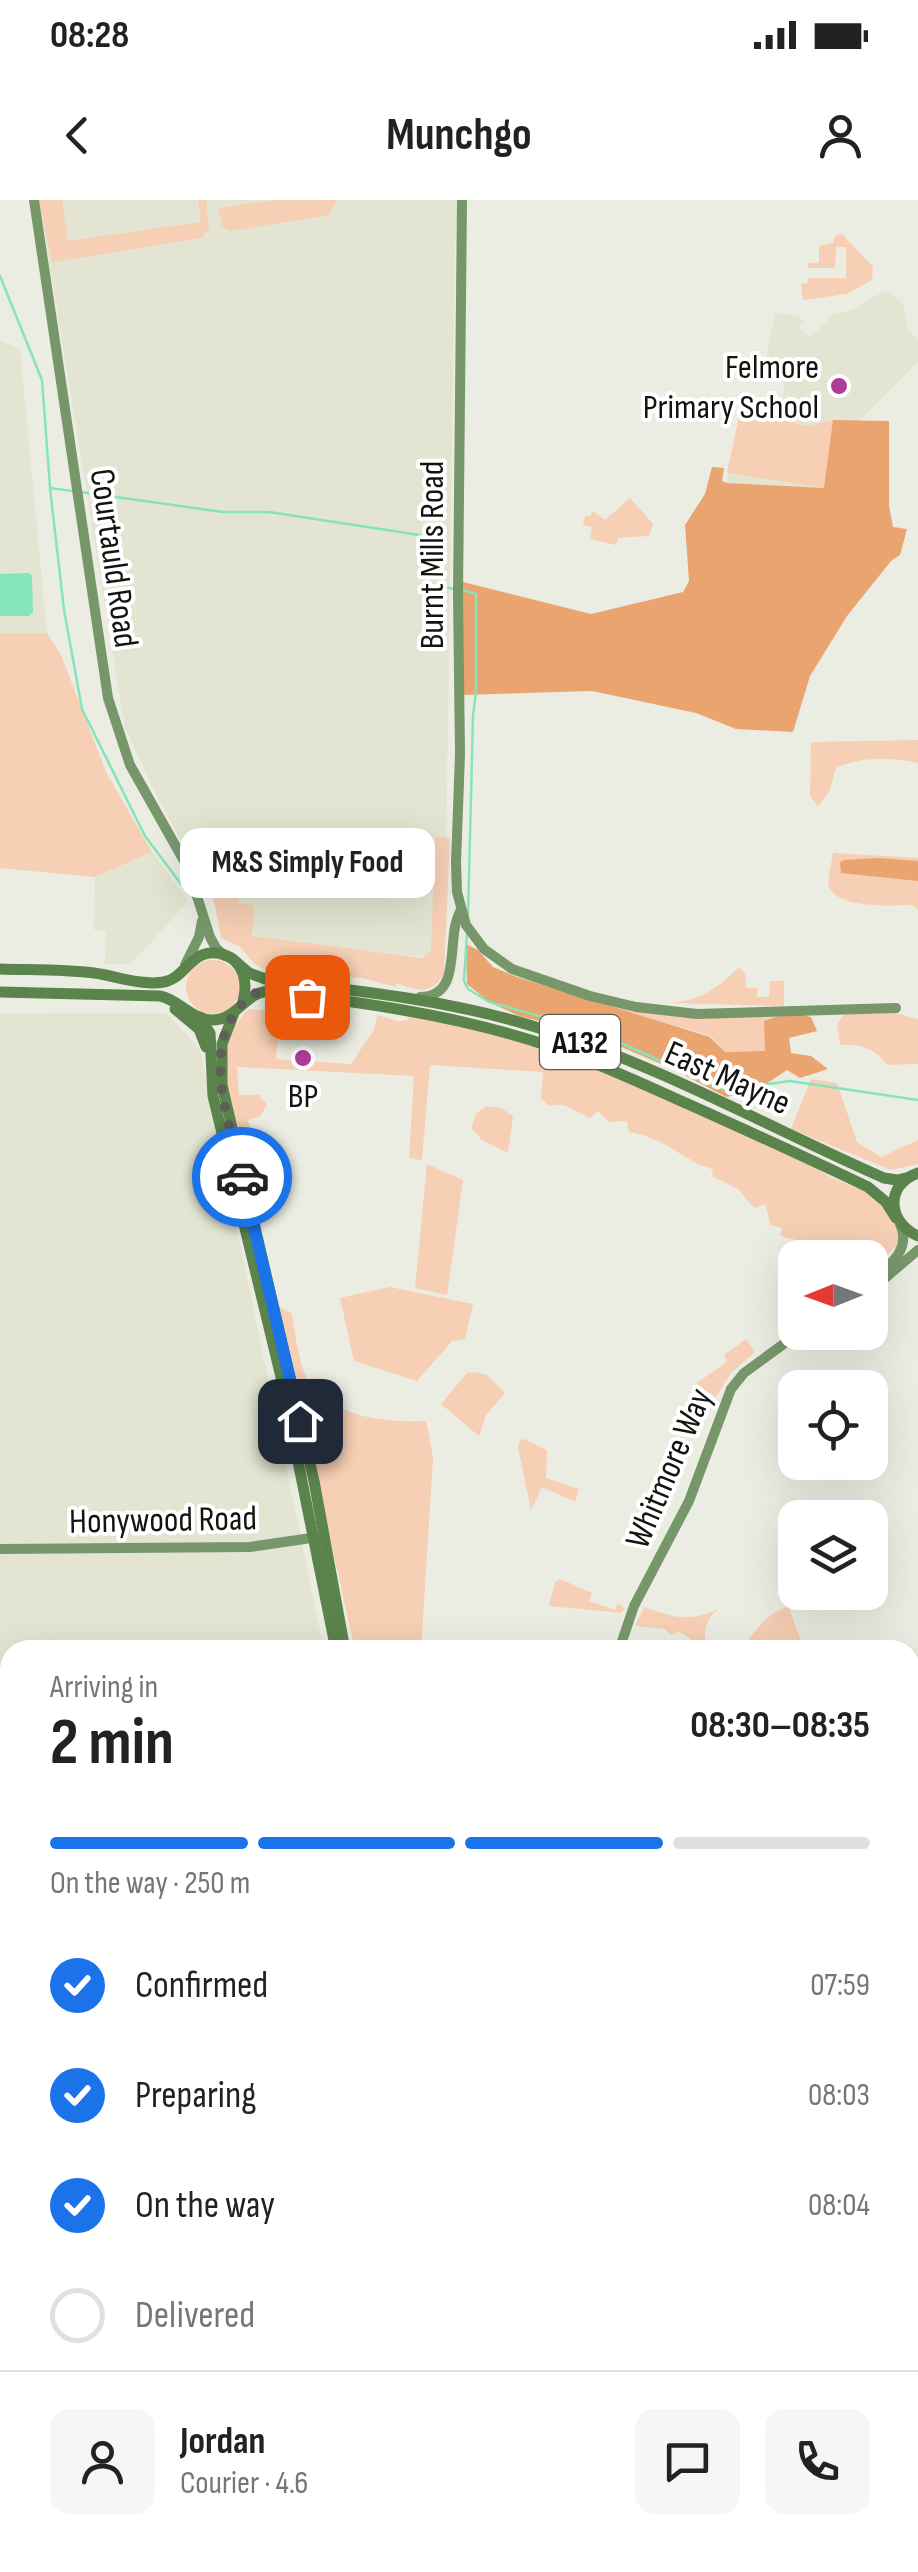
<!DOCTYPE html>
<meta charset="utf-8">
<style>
body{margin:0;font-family:"Sofia Sans Condensed",sans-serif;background:#f6f6f6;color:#222;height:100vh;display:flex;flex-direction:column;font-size:38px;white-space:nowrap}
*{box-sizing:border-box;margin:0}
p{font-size:32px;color:#767676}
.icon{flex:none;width:55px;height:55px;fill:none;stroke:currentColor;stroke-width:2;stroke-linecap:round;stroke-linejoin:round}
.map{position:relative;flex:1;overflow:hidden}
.sheet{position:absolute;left:0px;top:1440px;width:920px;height:932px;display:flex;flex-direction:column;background:#fff;border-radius:30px 30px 0 0;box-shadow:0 10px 40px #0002}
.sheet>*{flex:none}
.needle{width:65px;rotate:269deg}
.fabs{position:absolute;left:778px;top:1040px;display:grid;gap:20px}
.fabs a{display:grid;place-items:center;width:110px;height:110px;border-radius:20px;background:#fff;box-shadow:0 10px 40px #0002;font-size:50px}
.pin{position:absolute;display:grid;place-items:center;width:85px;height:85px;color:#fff;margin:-42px;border-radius:20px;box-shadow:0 5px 15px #0006}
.courier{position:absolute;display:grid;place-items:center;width:100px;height:100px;margin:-50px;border:8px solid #1a73e8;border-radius:50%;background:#fff;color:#222;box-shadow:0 2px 12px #0007}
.bubble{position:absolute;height:70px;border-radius:20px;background:#fff;box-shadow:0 10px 40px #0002;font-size:32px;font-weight:700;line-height:70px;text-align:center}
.headline em{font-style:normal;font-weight:700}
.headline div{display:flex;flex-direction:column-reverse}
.headline{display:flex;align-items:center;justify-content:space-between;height:170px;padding:0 50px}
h1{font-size:65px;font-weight:700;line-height:75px}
.bar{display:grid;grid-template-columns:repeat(4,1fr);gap:15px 10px;align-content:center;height:120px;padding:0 50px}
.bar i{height:12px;border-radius:8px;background:#e0e0e0}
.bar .active{background:#1a73e8}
.bar p{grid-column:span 4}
.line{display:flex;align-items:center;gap:25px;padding:0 50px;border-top:2px solid #e0e0e0}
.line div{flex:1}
.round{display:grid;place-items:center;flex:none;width:105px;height:105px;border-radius:20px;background:#f6f6f6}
ol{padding:0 50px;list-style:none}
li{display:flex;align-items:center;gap:30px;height:110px}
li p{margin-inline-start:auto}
li .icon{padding:10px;border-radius:50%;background:#1a73e8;color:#fff;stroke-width:4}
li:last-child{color:#767676}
li i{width:55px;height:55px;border:5px solid #e0e0e0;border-radius:50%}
.status{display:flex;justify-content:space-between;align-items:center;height:70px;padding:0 50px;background:#fff;direction:ltr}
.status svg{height:28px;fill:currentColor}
header{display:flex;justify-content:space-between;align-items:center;height:130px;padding:0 50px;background:#fff;font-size:45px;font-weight:700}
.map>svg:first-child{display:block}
</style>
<div class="status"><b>08:28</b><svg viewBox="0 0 49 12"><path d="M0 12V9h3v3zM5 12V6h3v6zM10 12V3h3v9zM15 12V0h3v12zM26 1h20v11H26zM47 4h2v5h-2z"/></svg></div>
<header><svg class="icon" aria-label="back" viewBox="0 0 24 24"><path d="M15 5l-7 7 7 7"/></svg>Munchgo<svg class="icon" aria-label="person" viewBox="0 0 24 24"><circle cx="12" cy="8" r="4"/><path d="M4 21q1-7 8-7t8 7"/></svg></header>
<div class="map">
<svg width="918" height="2372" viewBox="0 0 918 2372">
<rect width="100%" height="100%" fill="#ecede2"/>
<g fill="#e3e5d2">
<path d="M39,0H459L455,44L446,658L429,757L244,740L198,670L159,601L125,528Z"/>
<path d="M884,91L891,92L903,104L908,129L918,140V162L848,232L830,296L727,283L740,211L779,216L786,176L783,172L764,168L775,112L801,116V121L806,120L799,128L810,138L833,114L852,110Z"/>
<path d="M0,141L20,149L47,433H0Z"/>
<path d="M152,652L188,701L136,759L126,764H105L106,731L94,730L95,677Z"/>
<path d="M49,813H166L200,849L324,1450H10V1864L0,1865V814Z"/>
</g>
<g fill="#f6cfb4">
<path d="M39,0H62L68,41L201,22L198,0H206L209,29L202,38L52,62Z"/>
<path d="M275,0H337L329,15L230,31L222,26L218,8Z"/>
<path d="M842,34L873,67L872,80L847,94L803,100L801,84L808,83L809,78H846V47H836L835,68H808V63H819V46L833,43L835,36Z"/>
<path d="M740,211L808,226L833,220L825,288L727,273Z"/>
<path d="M630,298L653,324L649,336L618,338L616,345L590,339L592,327L583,325L585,316H590L593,311L605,320Z"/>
<path d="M0,433H47L61,455L106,572L152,652L95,677L0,668Z"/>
<path d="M918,540V563C893,557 860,556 836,568L829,592L818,606L810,596L811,542Z"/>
<path d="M435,637L450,638L444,773C435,794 416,792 397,783L396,787L362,778L271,772L255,764L240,747L221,738L214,701L200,668L211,652C239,647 238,676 261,686H240L238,703L254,705L252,736L423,758L431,750Z"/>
<path d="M833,653L918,658V710L913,705C894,705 837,710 829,686C827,678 832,662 833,653Z"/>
<circle cx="213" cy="787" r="27"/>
<path d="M739,767L745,774L746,788H757V797H769L770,781H784V806L667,803C698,802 717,789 739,767Z"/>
<path d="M521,776L647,812L783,815L765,851L725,852L711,836L579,798Z"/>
<path d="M248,809L280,812L276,859L351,864L375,828L377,815L397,821L408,820L409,815L507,837L597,867L813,966C834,984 866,985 884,1006C891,1014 896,1026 901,1035L899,1044L870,1071V1058L812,1057L796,1040L780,1036L782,1028L770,1025L766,1004L754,1008L738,989L712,976L713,970C708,967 702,966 698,964C672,950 661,938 629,932L627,921L609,922L598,911L590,918L564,905H548L541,899L543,872L430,865L422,960L409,958L414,876L237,867L239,895H259L267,905L260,916L248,920L265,1000L254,998C246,970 239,942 234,913C233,902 227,893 226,882C222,854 229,830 248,809Z"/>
<path d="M895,813L918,819V864L887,865C875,848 860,844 840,845L837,824L845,814Z"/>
<path d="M811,879L837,883L857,942L881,957L918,940V964L891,970L791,929Z"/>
<path d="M486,906L501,908L513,916L508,953L482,940L471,928L476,914Z"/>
<path d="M427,964L463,980L447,1095L415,1088Z"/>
<path d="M390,1087L473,1104L465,1139L452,1141L417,1181L354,1161L340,1098Z"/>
<path d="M279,1107L292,1114C295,1132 297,1152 303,1169C318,1216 384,1223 426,1221L433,1257L421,1450H355Z"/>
<path d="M746,1139L755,1152L731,1173L716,1197L695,1184L727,1162L724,1155Z"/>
<path d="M476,1172L487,1175L505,1193L486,1215L479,1236L441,1204L467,1173Z"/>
<path d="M524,1239L547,1250L546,1278L579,1289L575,1302L542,1287L531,1310L518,1248L520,1240Z"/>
<path d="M560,1379L592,1393L589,1401L615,1410L618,1403L624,1408L622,1413L549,1406L555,1382Z"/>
<path d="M644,1407C672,1417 690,1423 718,1409C703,1423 704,1431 707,1450L678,1431L671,1435L665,1429L635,1426Z"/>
<path d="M788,1407L805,1450H758L747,1443C756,1428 770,1411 788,1407Z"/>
<path d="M918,1658V1931L910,1928V1659Z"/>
<path d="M0,1885H10V2362H497L498,2372H0Z"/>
<path d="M525,2363H666L668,2372H527Z"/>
</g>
<g fill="#eaa470">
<path d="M833,220L889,221V306L893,327L907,329L900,355L891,361L847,416L810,476L793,532L736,529L696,513L592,491L463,495V382L591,414L683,392L689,381L685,325L705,294L712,267L724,268L722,281L727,283L824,288Z"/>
<path d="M878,658L918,661V681L841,673L840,662L844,660Z"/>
<path d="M466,744L478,750L493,767L517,777L710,837L725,852L765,851L764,821L791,812L811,817L817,831L789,838L791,853L811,856L828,869L800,878L787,870L755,891L726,897L675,870L591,834L519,816L489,802L467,784Z"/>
<path d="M10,1885V2002L0,2003V1886Z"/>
</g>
<path fill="#86e4bb" d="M29,373L32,376L33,412L29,416H0V374Z"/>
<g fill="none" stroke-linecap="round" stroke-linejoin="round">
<g stroke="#86e4bb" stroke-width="2.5">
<path d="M0,76L42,180L50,287"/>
<path d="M72,291L50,288L64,410L82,509L145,636L181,684"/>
<path d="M80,292L223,312H269L439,338L441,387L455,389"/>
<path d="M463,390L476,394V491L473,516L468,716"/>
<path d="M467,734L464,781L468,789L489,802L594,831L726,890L790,881L918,900"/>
</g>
<g stroke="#77976b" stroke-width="10">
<path d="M34,0L108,498L130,565L188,668L210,737L216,748L225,756"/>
<path d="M462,0L458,395L460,554L456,663L457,692L466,725L484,749L512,769L590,796L636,807L697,814L896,808"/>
<path d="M185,765L199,737L202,721"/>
<path d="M420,797C465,796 444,738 461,710"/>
<path d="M870,1080C889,1066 912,1050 900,1024"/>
<path d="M870,1091L918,1050"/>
<path d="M0,1349L250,1347L318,1337"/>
<path d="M619,1450L634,1406L689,1301L731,1189L744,1173L800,1132"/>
<path d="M0,1876H10"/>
<path d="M910,2215L918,2218"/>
</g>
<g stroke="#5b834c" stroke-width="11">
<path d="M236,762L249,773L268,780C360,791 450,800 539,828C659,865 770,928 884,978L897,980L906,978"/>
<path d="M0,769C31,770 63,769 94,773C116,776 142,786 164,782C187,778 192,744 225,755C244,762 248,783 243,801"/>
<path d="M0,792L160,796C179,800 193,820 212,820C238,820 244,792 270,791C350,801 433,812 510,834C572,851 630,878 688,904C748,931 808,958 868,987L886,1002L896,1018"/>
<path d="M175,809L199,829L206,847"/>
<path d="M234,813L222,844V885L314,1281L345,1450"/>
<path d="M199,817L210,833L213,896L281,1177L336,1450"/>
<path d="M918,973C884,985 888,1023 918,1036"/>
<path d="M502,2362L504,2372"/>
<path d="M515,2362L517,2372"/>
</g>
</g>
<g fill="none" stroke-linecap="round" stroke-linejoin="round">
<path stroke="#5f5f59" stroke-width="10" stroke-dasharray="0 18" d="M242,977C230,924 200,850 242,804C247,798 252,793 261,792C275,789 293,795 307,797"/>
<path stroke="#1a73e8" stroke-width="12" d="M242,977L300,1221"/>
</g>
<g fill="#af3d98" stroke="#fff" stroke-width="4">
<circle cx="839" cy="186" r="10"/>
<circle cx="303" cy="858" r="10"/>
</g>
<g text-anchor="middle" stroke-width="8" stroke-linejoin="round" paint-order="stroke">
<rect fill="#fff" stroke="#5a5a57" stroke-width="2.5" x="540" y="815" width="80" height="54" rx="8"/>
<g font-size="32" font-weight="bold" fill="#13130f">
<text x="580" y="853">A132</text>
</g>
<g font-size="35" fill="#13130f" stroke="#fff" text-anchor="end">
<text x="819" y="178">Felmore<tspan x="819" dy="40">Primary School</tspan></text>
<text x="303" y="907" text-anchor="middle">BP</text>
</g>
<g font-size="35" fill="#13130f" stroke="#fff">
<text transform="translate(431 355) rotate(-90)" y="12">Burnt Mills Road</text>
<text transform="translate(115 358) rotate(82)" y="12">Courtauld Road</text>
<text transform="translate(728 877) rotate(24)" y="12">East Mayne</text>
<text transform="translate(668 1268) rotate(-67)" y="12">Whitmore Way</text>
<text transform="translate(163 1319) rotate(-1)" y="12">Honywood Road</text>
</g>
</g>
</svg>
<div class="fabs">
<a><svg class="needle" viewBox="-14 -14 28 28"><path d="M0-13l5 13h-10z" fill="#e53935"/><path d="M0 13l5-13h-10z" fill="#767676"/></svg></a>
<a><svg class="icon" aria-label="locate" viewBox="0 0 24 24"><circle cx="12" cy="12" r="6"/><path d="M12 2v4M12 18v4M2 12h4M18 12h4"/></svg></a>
<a><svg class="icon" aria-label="layers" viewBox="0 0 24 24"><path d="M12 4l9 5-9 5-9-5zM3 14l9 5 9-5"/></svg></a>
</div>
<div class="pin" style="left:307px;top:797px;background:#ea580c"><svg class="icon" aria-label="bag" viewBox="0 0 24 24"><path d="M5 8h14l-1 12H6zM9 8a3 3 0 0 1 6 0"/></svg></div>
<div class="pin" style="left:300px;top:1221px;background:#1f2937"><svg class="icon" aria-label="home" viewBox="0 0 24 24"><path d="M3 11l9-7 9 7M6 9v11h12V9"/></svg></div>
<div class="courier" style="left:242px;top:977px"><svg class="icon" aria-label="car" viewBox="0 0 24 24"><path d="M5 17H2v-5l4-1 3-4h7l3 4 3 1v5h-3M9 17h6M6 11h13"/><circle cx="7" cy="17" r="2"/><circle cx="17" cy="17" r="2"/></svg></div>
<div class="bubble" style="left:180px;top:628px;width:255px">M&amp;S Simply Food</div>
<section class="sheet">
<div class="headline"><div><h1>2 min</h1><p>Arriving in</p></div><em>08:30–08:35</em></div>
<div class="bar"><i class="active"></i><i class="active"></i><i class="active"></i><i></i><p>On the way · 250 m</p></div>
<ol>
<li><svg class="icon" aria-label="check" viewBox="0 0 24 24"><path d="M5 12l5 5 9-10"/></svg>Confirmed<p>07:59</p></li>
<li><svg class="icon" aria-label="check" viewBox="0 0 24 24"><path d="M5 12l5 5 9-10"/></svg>Preparing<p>08:03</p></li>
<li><svg class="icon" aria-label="check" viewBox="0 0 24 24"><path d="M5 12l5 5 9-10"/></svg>On the way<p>08:04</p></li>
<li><i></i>Delivered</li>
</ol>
<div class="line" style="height:180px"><a class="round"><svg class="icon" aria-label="person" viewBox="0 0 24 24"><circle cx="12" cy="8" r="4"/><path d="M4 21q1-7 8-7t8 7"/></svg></a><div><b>Jordan</b><p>Courier · 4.6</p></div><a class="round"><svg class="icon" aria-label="chat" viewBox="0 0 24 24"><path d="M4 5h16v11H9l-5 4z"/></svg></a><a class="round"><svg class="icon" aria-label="phone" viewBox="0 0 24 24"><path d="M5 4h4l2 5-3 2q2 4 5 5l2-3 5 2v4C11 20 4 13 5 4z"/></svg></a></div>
</section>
</div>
